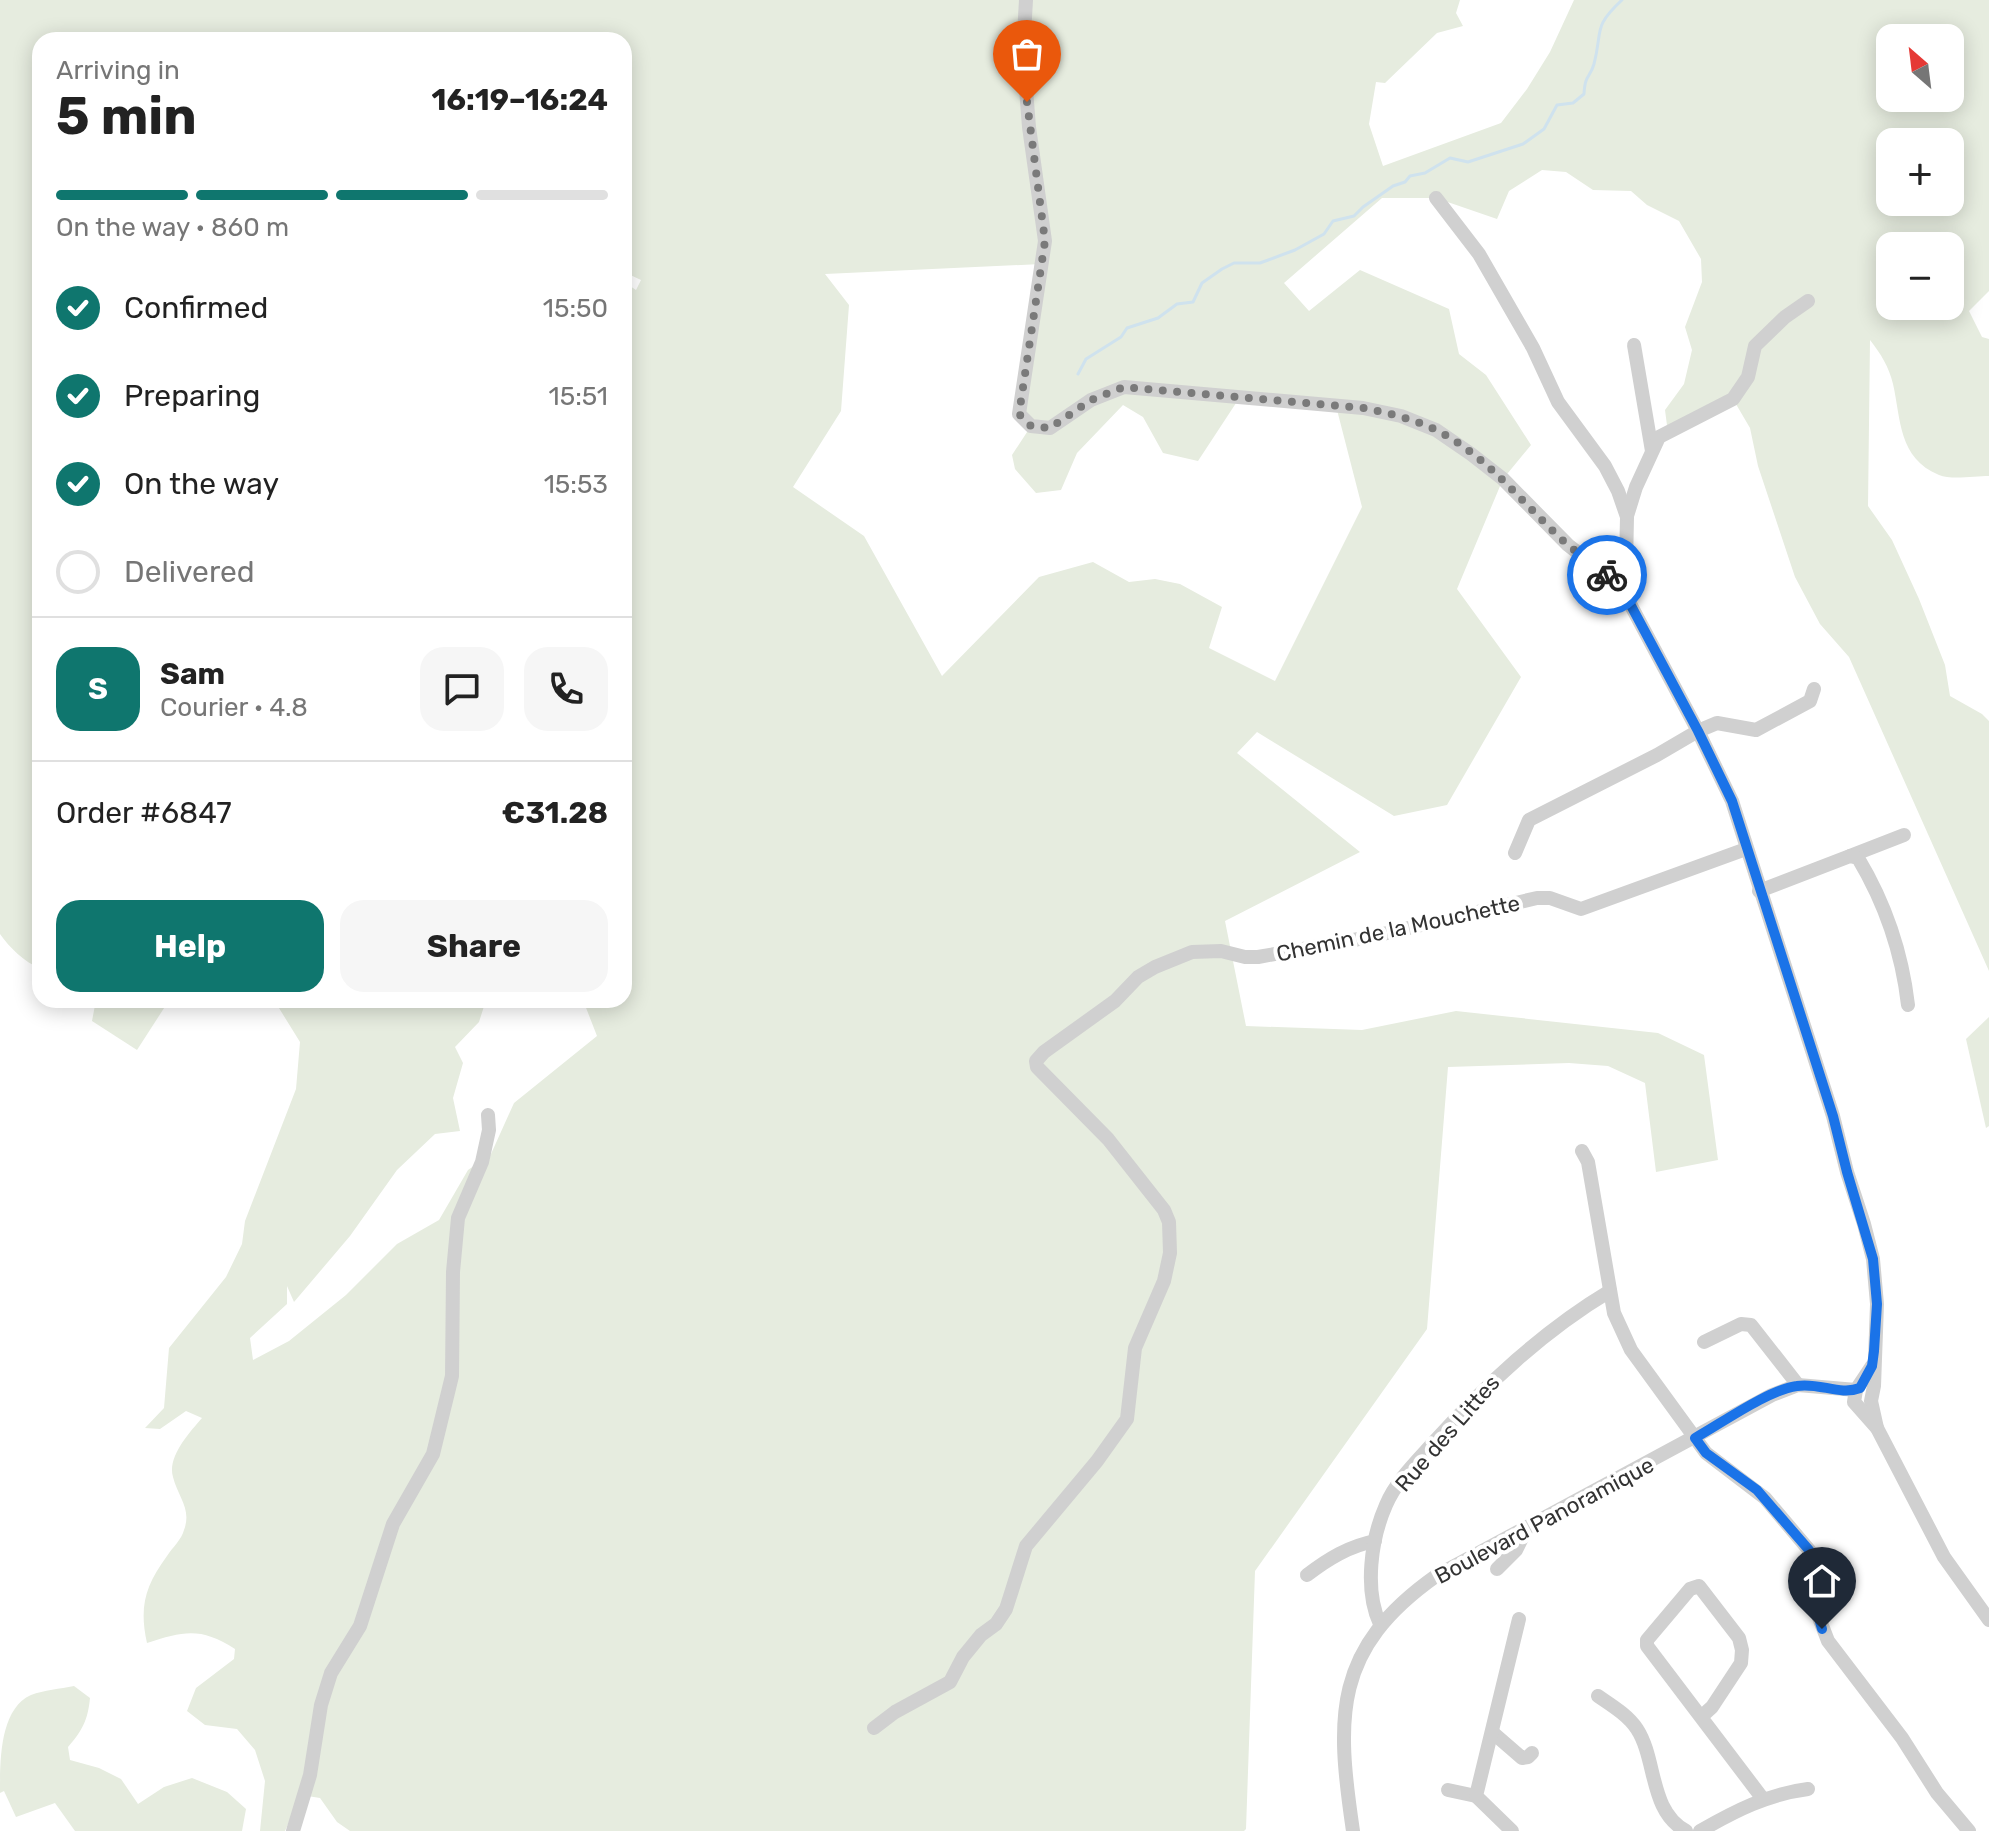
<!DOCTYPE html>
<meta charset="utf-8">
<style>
body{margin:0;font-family:Rubik,sans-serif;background:#f6f6f6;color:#222;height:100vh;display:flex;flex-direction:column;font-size:30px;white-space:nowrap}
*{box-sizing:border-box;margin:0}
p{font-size:26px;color:#767676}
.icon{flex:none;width:44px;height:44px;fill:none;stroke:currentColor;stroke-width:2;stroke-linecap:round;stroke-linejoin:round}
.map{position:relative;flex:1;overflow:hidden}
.sheet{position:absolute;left:32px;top:32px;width:600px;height:976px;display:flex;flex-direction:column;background:#fff;border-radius:24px;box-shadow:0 4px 20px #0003}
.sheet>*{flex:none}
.needle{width:52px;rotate:332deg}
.tools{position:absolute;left:1876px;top:24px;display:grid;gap:16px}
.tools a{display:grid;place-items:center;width:88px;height:88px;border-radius:16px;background:#fff;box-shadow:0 4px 20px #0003;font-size:40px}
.pin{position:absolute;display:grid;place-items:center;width:68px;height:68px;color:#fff;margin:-82px -34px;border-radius:50% 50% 50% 0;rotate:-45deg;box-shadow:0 0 8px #0007}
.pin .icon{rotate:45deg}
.courier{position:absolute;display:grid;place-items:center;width:80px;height:80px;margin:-40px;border:6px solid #1a73e8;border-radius:50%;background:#fff;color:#222;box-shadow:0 2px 10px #0007}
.headline em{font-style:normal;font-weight:700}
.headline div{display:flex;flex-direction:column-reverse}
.headline{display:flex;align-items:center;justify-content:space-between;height:136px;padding:0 24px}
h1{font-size:52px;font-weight:700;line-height:60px}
.bar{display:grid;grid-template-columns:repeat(4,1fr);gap:12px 8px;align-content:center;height:96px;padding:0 24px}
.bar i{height:10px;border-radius:6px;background:#e0e0e0}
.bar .selected{background:#0f766e}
.bar p{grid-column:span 4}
.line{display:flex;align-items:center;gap:20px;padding:0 24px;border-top:2px solid #e0e0e0}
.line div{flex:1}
.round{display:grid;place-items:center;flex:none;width:84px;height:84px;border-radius:24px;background:#f6f6f6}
ol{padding:0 24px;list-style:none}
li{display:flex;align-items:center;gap:24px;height:88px}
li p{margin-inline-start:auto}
li .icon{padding:8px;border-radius:50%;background:#0f766e;color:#fff;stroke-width:4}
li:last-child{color:#767676}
li i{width:44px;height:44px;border:4px solid #e0e0e0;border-radius:50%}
.action{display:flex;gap:16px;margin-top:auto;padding:16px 24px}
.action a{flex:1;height:92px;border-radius:24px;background:#0f766e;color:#fff;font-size:32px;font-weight:700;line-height:92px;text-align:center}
.action a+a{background:#f6f6f6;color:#222}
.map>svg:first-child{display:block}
</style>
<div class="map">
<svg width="1989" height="1831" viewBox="0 0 1989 1831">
<rect width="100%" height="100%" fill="#fff"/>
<g fill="#e6ecdf" fill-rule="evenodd">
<path d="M0,0H1460L1456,13L1463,26L1437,33L1385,83L1376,82L1369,124L1383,166L1501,123L1527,89L1550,52L1574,0H1989V291L1969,311L1982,337L1989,339V476C1975,476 1951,480 1939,475C1898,458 1901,419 1893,384C1889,367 1881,354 1870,340L1868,506L1892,540L1919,599L1945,665L1950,696L1982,714L1989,721V971L1849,657L1820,624L1795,577L1758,466L1750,428L1733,399L1668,433L1665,410L1684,384L1692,350L1685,327L1702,282L1701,259L1679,221L1647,205L1631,191L1593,190L1566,172L1542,170L1509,191L1497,219L1436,198H1382L1284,283L1309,311L1360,270L1449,309L1459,354L1486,375L1531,445L1503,479L1457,589L1521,677L1447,805L1394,816L1257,732L1237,753L1360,852L1225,921L1246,1026L1362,1030L1456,1011L1658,1033L1704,1055L1718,1160L1656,1172L1645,1083L1608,1066L1569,1063L1448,1067L1427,1329L1255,1571L1246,1829L1244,1831H350L337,1822L320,1798L301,1795L285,1831H260L265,1781L255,1750L237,1729L205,1725L187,1711L196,1688L234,1659L235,1649C201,1627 184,1631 147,1643C139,1607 145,1586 167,1556C172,1548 182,1539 184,1530C192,1509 178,1497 173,1477C167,1457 189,1433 202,1418L186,1411L160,1429L145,1428L164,1408L169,1348L226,1277L242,1244L245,1221L296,1089L300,1042L274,1000H486L479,1022L455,1047L463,1063L453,1098L460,1131L435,1134L397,1170L350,1236L294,1302L287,1286V1304L250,1338L253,1360L289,1341L346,1295L397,1244L439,1220L468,1170L491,1154L514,1103L597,1036L583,1000H624V282L636,290L641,280L624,272V40H40V968C24,962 10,948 0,934ZM1890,38H1950V98H1890ZM1890,142H1950V202H1890ZM1890,246H1950V306H1890ZM1041,264L1019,414L1031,426L1012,455L1015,469L1036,493L1061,490L1077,453L1123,405L1143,417L1163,453L1198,461L1240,397L1336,406L1362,507L1275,681L1209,648L1222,607L1180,584L1155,579L1129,582L1093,562L1039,577L942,676L864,536L793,487L841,411L849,305L825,274Z"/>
<path d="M96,1000H178L166,1005L137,1050L92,1021Z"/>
<path d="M1989,1017V1126L1986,1128L1966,1039Z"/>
<path d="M74,1686L90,1698C88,1720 82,1731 68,1747L70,1760L99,1768L121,1779L138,1804L164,1787L192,1778L227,1792L246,1809L242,1831H75L55,1803L16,1817L4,1791L0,1793C0,1759 0,1709 31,1695C44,1690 60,1689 74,1686Z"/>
</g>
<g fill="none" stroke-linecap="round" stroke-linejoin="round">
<path stroke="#cfe2ee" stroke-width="3" d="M1078,374L1086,359L1121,337L1127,328L1158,318L1177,304L1193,302L1202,283L1222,269L1234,263H1260L1295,250L1324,234L1333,221L1354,216L1363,207L1393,186L1405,182L1410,176L1425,173L1450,158L1468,162L1523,144L1544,129L1557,105L1573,103L1584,94C1585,74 1590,78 1594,64C1603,30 1592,28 1622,0"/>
<g stroke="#d0d0d0" stroke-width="14">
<path d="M1026,0L1023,51L1029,127L1045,241L1019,414L1031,426L1050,428L1091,400L1124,387L1363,408L1401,416L1436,430L1471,454L1503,479L1568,545L1620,585L1698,731L1732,801L1833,1116L1847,1172L1864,1224L1873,1259L1877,1304L1874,1386L1871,1401L1877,1428"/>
<path d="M1436,198L1479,254L1533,348L1558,402L1605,466L1618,491L1627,517L1626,564L1620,585"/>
<path d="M1634,345L1652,451"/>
<path d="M1627,516L1636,487L1659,437L1733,399L1748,377L1755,346L1785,317L1808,301"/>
<path d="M1515,853L1529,820L1657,755L1698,731L1717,723L1756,730L1810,701L1814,689"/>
<path d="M1850,856L1904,835"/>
<path d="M1759,891L1850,856L1858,858C1885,903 1902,953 1908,1005"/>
<path d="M1582,1151L1588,1162L1614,1313L1631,1350L1706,1453L1765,1498L1809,1550L1817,1573L1818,1615L1828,1641L1902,1738L1937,1793L1969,1831"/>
<path d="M1704,1342L1741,1324L1751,1325L1798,1385"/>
<path d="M1856,1390L1854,1402L1877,1428L1944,1557L1989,1620"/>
<path d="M1497,1569L1516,1550L1526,1530"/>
<path d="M1307,1575C1328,1559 1349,1546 1375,1541"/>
<path d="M1380,1624C1364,1590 1371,1539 1386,1505C1396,1481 1417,1461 1434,1442C1486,1385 1543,1331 1610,1291"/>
<path d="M1598,1696C1611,1705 1628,1715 1637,1729C1657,1760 1649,1811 1686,1831"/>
<path d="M1701,1717L1712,1707L1741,1663L1742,1650L1739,1638L1699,1586L1690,1589L1647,1640V1646L1763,1799"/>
<path d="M874,1728L895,1712L950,1682L963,1657L981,1635L996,1624L1006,1609L1026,1546L1097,1461L1127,1419L1135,1348L1164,1281L1170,1253L1169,1222L1164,1210L1108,1139L1037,1067L1036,1061L1044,1052L1115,1001L1138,977L1155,967L1192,952L1221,951L1245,957H1258L1370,937L1537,898H1550L1581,909L1746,849"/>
<path d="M1492,1732L1522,1758L1528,1757L1532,1753"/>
<path d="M1448,1790L1476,1796"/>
<path d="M293,1831L310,1775L321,1705L331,1673L360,1626L393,1524L433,1454L452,1376L453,1272L458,1218L482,1162L489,1130L488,1115"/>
<path d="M1353,1831C1336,1716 1333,1649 1436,1576L1772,1395L1798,1385L1856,1390L1872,1366"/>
<path d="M1512,1831L1476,1796L1519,1619"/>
<path d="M1700,1831C1735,1811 1768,1794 1808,1789"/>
</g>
</g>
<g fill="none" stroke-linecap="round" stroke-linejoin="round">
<path stroke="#7a7a7a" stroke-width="8" stroke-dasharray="0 14.4" d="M1027,102L1045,241L1019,414L1031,426L1050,428L1091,400L1124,387L1363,408C1387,413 1411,418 1434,429C1488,455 1524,506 1568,545C1581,556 1594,565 1607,575"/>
<path stroke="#1a73e8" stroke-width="10" d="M1607,575L1620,585L1698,731L1732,801L1833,1116L1847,1172L1873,1259L1877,1304L1874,1351L1872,1366L1860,1388C1840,1396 1819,1382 1797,1386C1768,1390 1722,1423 1695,1438L1706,1453L1757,1490L1809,1550L1817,1573L1818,1615L1822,1629"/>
</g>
<g text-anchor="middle" stroke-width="8" stroke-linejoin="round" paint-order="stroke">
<g font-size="22" fill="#333" stroke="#fff">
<text transform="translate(1398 928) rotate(-12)" y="8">Chemin de la Mouchette</text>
<text transform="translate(1447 1433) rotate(-49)" y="8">Rue des Littes</text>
<text transform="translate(1544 1520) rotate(-28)" y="8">Boulevard Panoramique</text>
</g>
</g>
</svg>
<div class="tools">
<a><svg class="needle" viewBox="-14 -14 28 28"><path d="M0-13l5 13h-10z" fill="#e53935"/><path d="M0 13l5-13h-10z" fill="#767676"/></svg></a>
<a>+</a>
<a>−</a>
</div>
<div class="pin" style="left:1027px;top:102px;background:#ea580c"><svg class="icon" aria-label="bag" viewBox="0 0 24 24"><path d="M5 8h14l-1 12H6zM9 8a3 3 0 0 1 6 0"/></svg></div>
<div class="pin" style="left:1822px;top:1629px;background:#1f2937"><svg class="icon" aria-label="home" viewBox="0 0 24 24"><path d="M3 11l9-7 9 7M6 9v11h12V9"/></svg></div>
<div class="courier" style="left:1607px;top:575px"><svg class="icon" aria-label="bike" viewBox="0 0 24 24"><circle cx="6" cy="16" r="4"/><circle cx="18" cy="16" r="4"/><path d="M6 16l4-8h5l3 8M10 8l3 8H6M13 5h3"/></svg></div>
<section class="sheet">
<div class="headline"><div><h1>5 min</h1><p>Arriving in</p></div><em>16:19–16:24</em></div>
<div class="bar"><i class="selected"></i><i class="selected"></i><i class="selected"></i><i></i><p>On the way · 860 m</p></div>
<ol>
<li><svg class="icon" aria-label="check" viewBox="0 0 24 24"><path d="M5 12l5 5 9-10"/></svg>Confirmed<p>15:50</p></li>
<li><svg class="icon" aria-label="check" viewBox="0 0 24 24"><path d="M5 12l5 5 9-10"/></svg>Preparing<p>15:51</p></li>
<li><svg class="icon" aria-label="check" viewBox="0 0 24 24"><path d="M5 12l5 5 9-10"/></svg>On the way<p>15:53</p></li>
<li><i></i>Delivered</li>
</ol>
<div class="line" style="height:144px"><b class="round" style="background:#0f766e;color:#fff">S</b><div><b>Sam</b><p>Courier · 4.8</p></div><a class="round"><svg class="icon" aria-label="chat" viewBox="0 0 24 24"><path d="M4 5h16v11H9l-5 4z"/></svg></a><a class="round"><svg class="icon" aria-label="phone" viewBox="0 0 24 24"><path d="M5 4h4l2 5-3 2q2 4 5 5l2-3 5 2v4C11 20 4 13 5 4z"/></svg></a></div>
<div class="line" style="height:104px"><div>Order #6847</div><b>€31.28</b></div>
<div class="action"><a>Help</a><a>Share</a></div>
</section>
</div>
